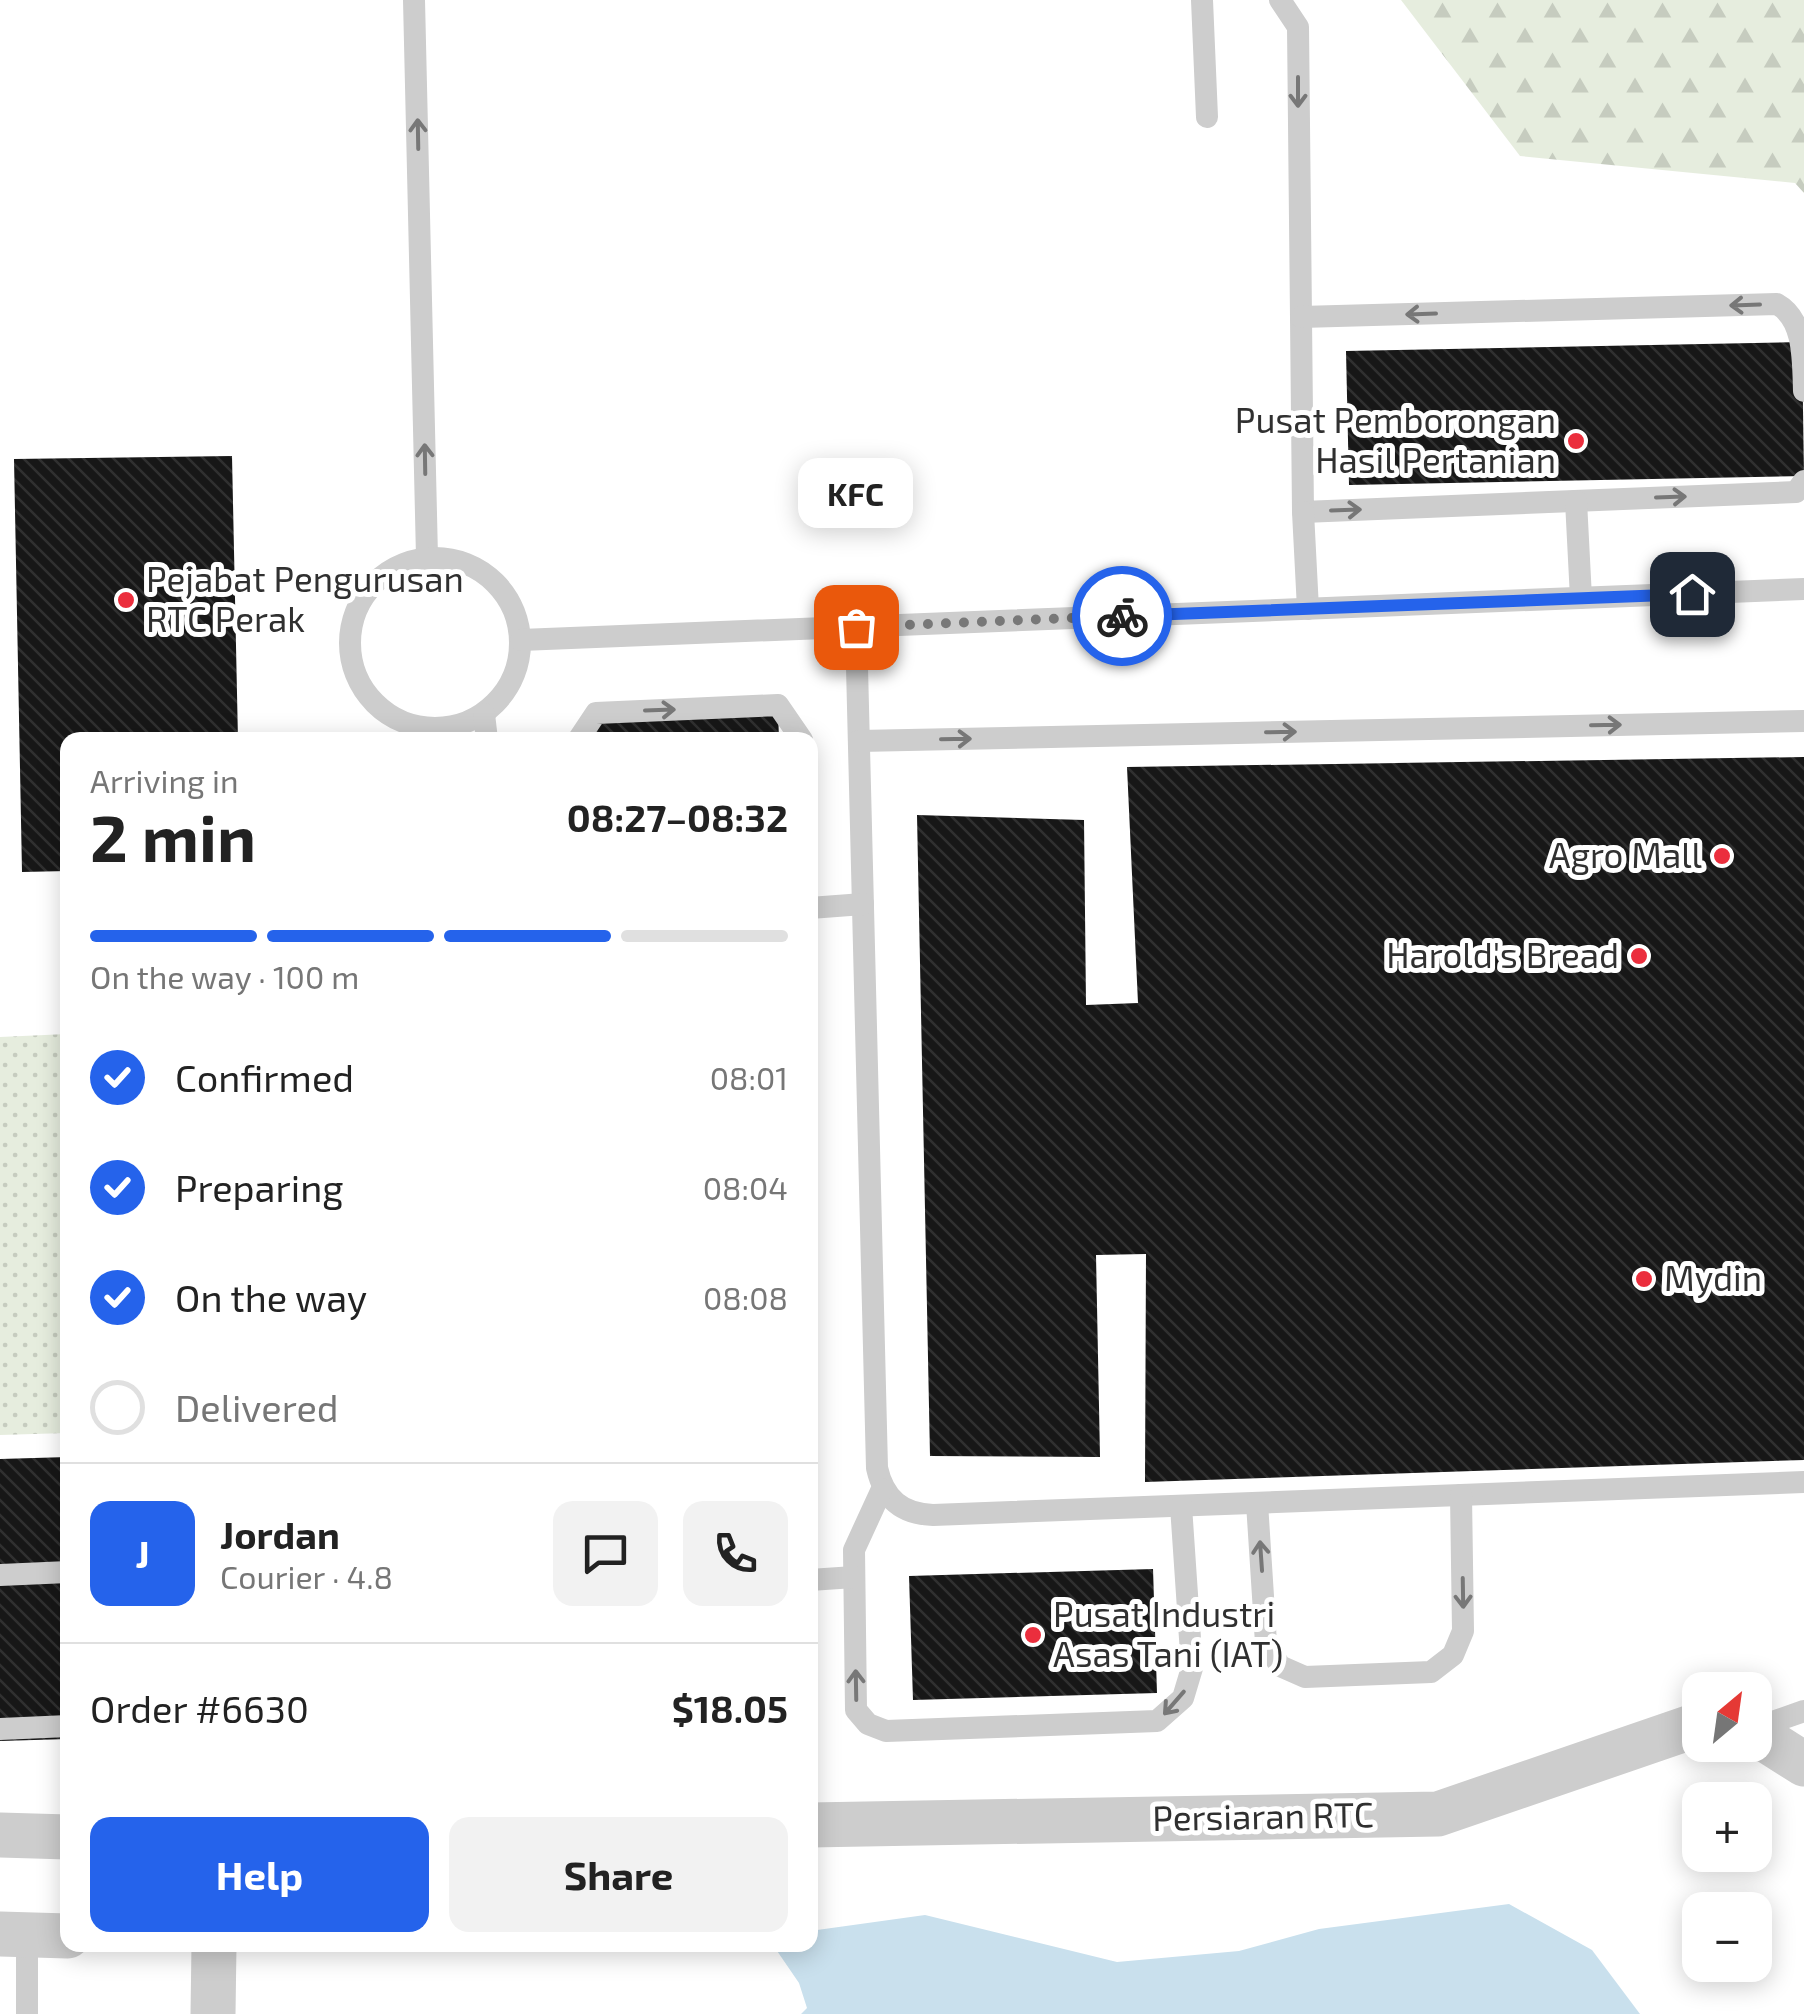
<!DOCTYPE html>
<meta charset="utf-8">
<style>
body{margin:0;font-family:"Exo 2",sans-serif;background:#f2f2f2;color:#222;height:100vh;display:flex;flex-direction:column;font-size:38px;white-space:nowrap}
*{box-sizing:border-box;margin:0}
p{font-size:32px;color:#767676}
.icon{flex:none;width:55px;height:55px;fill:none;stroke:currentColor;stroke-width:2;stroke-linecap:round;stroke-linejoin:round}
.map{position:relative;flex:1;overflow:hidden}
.drawer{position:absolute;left:60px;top:732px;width:758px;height:1220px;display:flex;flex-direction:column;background:#fff;border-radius:20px;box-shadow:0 5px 25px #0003}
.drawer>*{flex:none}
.needle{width:65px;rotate:29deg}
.tools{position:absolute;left:1682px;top:1672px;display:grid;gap:20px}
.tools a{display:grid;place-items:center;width:90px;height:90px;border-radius:20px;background:#fff;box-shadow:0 5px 25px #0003;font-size:50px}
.pin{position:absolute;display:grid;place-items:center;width:85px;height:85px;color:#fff;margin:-42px;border-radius:20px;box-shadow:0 5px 15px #0006}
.courier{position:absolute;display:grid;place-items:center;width:100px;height:100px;margin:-50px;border:8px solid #2563eb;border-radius:50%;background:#fff;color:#222;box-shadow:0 2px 12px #0007}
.bubble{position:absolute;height:70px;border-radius:20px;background:#fff;box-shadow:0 5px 25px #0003;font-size:32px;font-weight:700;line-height:70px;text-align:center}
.overview em{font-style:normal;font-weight:700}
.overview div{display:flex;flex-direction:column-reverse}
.overview{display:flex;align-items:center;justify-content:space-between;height:170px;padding:0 30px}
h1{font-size:65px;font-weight:700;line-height:75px}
.bar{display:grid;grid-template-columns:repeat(4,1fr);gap:15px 10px;align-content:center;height:120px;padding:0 30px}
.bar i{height:12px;border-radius:8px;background:#e0e0e0}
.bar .current{background:#2563eb}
.bar p{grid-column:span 4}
.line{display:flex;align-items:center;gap:25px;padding:0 30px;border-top:2px solid #e0e0e0}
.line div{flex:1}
.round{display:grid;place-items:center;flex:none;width:105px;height:105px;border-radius:20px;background:#f2f2f2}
ol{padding:0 30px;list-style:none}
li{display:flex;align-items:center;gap:30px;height:110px}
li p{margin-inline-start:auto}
li .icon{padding:10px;border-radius:50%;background:#2563eb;color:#fff;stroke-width:4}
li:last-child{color:#767676}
li i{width:55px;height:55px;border:5px solid #e0e0e0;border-radius:50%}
.action{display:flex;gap:20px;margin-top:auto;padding:20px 30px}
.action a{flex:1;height:115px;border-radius:20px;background:#2563eb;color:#fff;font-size:40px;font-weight:700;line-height:115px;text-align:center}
.action a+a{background:#f2f2f2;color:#222}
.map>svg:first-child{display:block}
</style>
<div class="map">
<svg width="1804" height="2014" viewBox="0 0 1804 2014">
<defs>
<pattern id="grass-dots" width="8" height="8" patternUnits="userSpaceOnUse" patternTransform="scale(2.5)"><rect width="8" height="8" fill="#e6edde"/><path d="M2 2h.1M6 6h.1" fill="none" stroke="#c6ccbf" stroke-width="1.8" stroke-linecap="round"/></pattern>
<pattern id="forest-firs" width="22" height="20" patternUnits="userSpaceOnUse" patternTransform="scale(2.5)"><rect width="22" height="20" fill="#e6edde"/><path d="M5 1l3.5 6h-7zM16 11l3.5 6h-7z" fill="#c6ccbf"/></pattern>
<pattern id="building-back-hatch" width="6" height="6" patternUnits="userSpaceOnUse" patternTransform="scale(2.5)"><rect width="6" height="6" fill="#171717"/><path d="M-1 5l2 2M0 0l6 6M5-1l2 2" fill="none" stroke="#303030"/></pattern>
</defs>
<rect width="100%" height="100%" fill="#fff"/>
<path fill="url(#grass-dots)" d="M67,1034V1433L0,1435V1037Z"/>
<path fill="url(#forest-firs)" d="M1401,0H1804V193L1795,183L1520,156Z"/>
<path fill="#c9e0ed" d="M1509,1904L1592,1950L1640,2014H801L807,2008L799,1983L773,1945H810V1931L925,1915L1117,1962L1239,1951L1319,1929Z"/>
<g fill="url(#building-back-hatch)">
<path d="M1802,342L1804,476L1349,485L1346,351Z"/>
<path d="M232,456L238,740H68V871L22,872L14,459Z"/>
<path d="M778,710L779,740H594L593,720Z"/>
<path d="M1804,757V1460L1145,1482L1146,1254L1096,1255L1100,1457L930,1456L917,815L1084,820L1086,1005L1138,1003L1127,767Z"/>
<path d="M68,1457V1739L0,1741V1459Z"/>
<path d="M1153,1569L1157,1693L913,1700L909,1576Z"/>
</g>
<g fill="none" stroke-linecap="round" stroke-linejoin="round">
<g stroke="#cdcdcd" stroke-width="22">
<path d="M414,0L427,557"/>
<path d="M1202,0L1207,117"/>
<path d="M1280,0L1298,27L1303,512L1796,492L1804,481"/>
<path d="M1301,317L1777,304C1804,319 1803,357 1804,391"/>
<path d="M1576,501L1581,598"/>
<path d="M1303,512L1308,609"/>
<circle cx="435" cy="643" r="85"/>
<path d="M856,627L877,1468C884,1499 902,1514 933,1515L1804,1482"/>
<path d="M521,640L1804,589"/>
<path d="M484,714L487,740"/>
<path d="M578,740L596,713L778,705L802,740"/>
<path d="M859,741L1804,721"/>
<path d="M810,908L863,904"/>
<path d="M882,1489L854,1550L856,1710L868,1724L886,1731L1157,1721L1183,1698L1192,1668L1181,1506"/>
<path d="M1257,1503L1266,1643L1280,1666L1305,1677L1431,1672L1453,1655L1463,1631L1461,1495"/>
<path d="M0,1575L68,1572"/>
<path d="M810,1580L854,1577"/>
<path d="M1755,1728L1804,1711"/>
<path d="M0,1729L68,1726"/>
<path d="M27,1935V2014"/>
</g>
<g stroke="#cdcdcd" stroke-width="45">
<path d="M1755,1733L1804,1764"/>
<path d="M810,1825L1438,1814L1700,1724"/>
<path d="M0,1835L68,1837"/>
<path d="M0,1934L68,1936"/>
<path d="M213,2014L214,1945"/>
</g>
</g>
<defs><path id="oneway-shaft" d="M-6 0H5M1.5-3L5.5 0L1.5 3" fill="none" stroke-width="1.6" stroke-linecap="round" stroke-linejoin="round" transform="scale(2.5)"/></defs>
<g stroke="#777">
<use href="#oneway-shaft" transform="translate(1298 92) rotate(90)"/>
<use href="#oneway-shaft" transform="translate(418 134) rotate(-91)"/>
<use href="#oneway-shaft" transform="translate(1745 305) rotate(178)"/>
<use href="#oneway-shaft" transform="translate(1421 314) rotate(178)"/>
<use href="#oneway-shaft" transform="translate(425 459) rotate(-91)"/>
<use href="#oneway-shaft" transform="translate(1671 497) rotate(-2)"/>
<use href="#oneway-shaft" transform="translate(1346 510) rotate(-2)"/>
<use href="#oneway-shaft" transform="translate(660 710) rotate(-2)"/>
<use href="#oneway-shaft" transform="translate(1606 725) rotate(-1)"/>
<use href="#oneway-shaft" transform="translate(1281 732) rotate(-1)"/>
<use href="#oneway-shaft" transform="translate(956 739) rotate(-1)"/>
<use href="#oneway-shaft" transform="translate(1261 1556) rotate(-94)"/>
<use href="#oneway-shaft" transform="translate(1463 1593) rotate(89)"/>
<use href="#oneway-shaft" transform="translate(856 1685) rotate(-91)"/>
<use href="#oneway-shaft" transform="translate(1174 1703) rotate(131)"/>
</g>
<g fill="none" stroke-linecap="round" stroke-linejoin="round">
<path stroke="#787878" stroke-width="10" stroke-dasharray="0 18" d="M856,627L1122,616"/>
<path stroke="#2563eb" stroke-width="12" d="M1122,616L1692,594"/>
</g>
<g fill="#eb2e3d" stroke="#fff" stroke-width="4">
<circle cx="1576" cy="441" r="10"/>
<circle cx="126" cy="600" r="10"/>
<circle cx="1722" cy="856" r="10"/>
<circle cx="1639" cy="956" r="10"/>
<circle cx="1644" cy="1279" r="10"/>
<circle cx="1033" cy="1635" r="10"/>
</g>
<g text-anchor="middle" stroke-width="10" stroke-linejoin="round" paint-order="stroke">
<g font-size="35" fill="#303030" stroke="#fff" text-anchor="end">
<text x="1556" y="433">Pusat Pemborongan<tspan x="1556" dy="40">Hasil Pertanian</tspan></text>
<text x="146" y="592" text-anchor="start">Pejabat Pengurusan<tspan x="146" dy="40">RTC Perak</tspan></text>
<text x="1702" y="868">Agro Mall</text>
<text x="1619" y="968">Harold's Bread</text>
<text x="1664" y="1291" text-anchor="start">Mydin</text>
<text x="1053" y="1627" text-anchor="start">Pusat Industri<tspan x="1053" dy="40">Asas Tani (IAT)</tspan></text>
</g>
<g font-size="35" fill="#303030" stroke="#fff">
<text transform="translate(1263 1817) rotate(-1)" y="12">Persiaran RTC</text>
</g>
</g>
</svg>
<div class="tools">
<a><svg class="needle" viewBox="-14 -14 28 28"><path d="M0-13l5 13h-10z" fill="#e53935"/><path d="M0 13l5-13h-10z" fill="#767676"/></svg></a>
<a>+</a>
<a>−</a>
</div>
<div class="pin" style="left:856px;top:627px;background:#ea580c"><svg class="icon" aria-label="bag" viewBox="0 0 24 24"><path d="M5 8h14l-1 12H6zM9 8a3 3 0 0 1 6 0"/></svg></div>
<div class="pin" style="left:1692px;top:594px;background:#1f2937"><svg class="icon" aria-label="home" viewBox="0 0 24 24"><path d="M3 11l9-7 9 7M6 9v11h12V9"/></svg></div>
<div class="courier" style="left:1122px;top:616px"><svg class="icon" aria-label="bike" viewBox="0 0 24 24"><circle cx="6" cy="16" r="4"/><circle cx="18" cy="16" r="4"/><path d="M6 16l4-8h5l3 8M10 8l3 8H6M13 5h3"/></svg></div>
<div class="bubble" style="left:798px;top:458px;width:115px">KFC</div>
<section class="drawer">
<div class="overview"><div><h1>2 min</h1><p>Arriving in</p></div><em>08:27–08:32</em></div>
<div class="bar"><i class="current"></i><i class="current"></i><i class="current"></i><i></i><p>On the way · 100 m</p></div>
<ol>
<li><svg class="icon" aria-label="check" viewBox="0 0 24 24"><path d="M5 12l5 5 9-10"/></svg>Confirmed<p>08:01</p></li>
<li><svg class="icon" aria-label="check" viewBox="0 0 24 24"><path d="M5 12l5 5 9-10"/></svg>Preparing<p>08:04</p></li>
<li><svg class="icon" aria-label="check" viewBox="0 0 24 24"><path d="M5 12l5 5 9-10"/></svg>On the way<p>08:08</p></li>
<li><i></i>Delivered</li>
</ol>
<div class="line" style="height:180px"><b class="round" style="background:#2563eb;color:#fff">J</b><div><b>Jordan</b><p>Courier · 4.8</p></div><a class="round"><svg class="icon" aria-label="chat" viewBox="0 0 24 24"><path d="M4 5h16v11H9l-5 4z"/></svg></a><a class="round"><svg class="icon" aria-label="phone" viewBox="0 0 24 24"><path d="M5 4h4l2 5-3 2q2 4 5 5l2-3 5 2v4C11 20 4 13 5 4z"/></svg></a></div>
<div class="line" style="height:130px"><div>Order #6630</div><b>$18.05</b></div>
<div class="action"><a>Help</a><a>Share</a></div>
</section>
</div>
